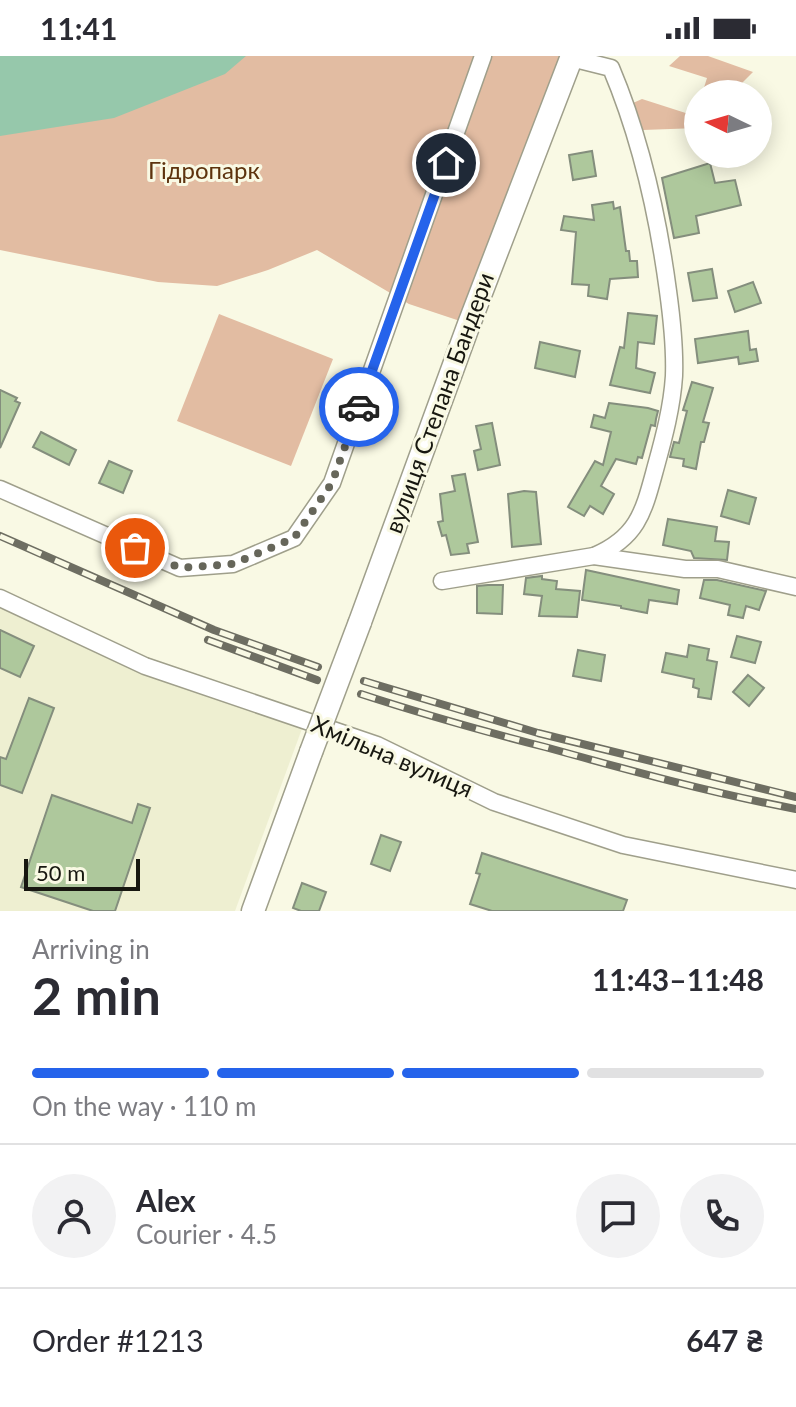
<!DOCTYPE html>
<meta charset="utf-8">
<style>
body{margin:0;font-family:Lato,sans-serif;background:#f2f2f3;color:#2b2b33;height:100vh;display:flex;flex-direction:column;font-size:30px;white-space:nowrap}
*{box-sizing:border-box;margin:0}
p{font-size:26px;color:#7c7c81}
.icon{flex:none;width:44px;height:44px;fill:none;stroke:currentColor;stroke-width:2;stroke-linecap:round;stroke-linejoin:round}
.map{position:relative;height:855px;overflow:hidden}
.sheet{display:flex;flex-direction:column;background:#fff;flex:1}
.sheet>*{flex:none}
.needle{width:52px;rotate:275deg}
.tools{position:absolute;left:684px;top:24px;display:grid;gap:16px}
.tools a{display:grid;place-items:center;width:88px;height:88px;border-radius:50%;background:#fff;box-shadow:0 4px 20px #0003;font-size:40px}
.scale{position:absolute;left:24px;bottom:20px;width:116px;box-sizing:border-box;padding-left:8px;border:4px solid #171710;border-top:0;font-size:22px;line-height:28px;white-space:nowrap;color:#171710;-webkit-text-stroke:6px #f9f9e4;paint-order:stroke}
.pin{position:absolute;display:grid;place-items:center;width:68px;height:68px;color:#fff;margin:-34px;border:4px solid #fff;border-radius:50%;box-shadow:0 2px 8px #0007}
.courier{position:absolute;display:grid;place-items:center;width:80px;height:80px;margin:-40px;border:6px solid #2563eb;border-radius:50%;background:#fff;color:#222;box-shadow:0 2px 10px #0007}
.head em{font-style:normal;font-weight:700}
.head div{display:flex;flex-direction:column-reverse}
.head{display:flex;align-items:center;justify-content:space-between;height:136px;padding:0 32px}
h1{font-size:52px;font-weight:700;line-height:60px}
.bar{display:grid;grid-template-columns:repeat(4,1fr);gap:12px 8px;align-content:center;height:96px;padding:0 32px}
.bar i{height:10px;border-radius:6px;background:#e1e1e2}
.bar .selected{background:#2563eb}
.bar p{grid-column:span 4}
.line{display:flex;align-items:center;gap:20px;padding:0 32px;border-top:2px solid #e1e1e2}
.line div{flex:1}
.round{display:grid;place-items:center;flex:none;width:84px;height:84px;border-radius:42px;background:#f2f2f3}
.status{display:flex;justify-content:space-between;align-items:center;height:56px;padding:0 40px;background:#fff;direction:ltr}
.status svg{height:22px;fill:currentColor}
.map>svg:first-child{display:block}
</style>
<div class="status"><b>11:41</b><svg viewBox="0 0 49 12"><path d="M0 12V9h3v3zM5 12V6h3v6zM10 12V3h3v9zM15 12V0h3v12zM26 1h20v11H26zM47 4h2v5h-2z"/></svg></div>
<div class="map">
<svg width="796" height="855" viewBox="0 0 796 855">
<rect width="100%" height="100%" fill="#f9f9e4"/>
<path fill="#eeefd1" d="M0,549L303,670L235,855H0Z"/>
<g fill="#e2bca2">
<path d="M0,0H572L469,268L409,248L317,194L268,214L217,230L158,226L0,194Z"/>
<path d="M680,0H708L753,16L731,38H702L707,22L669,10Z"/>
<path d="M642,43L695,60L698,52V72L643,74L633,47Z"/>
<path d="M219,258L333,303L291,410L177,365Z"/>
</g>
<path fill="#96c8ab" d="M0,0H246L225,18L114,62L0,80Z"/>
<g fill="#aec89c" stroke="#848e7d" stroke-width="2">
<path d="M592,95L596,120L573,124L569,99Z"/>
<path d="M710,107L715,127L735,124L741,149L696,160L699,177L674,182L662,122Z"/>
<path d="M613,146L614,153L620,151L626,195H629L630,205H637L638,221L610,223L607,243L588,240L589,229L572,228L576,176L561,174L564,160L594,164L592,149Z"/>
<path d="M712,213L717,242L693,245L688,217Z"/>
<path d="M753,226L761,247L735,256L728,235Z"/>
<path d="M628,257L657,260L654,288L638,286L636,312L655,317L650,337L610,329L620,291L624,292Z"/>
<path d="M748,275L750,294L756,293L758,305L739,308L738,301L698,307L695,283Z"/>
<path d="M540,286L580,295L575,321L535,312Z"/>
<path d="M692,326L713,332L703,366L709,367L704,386H701L696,413L683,410L684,403L670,401L674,386L679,387L687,355L683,354Z"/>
<path d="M0,334L17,342L15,345L20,347L0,392Z"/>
<path d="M609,347L648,352L658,355L656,363L655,370L651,369L642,402L638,401L636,408L616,403L601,430L614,438L603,458L590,450L584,460L568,451L595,405L603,409L611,376L591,371L594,359L605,362Z"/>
<path d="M492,367L500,409L478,414L474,395L481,393L476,370Z"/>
<path d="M41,376L76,394L69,409L33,391Z"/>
<path d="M109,405L132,415L123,437L99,427Z"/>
<path d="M465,418L478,486L467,488L469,497L451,499L446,479L442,480L438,466L443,465L440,438L455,435L452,420Z"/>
<path d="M728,434L756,442L749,468L721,460Z"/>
<path d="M524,435L536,436L541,488L512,491L508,438Z"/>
<path d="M668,463L717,471L715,485L729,486L727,504L694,502L691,495L663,489Z"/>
<path d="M586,514L679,534L677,548L649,544L647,557L621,552V550L582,544Z"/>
<path d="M542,520V523L557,525L556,533L580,535L577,561L539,560L542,540L524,538L526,522Z"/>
<path d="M704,524H717L766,535L759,554L746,550L743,562L728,559L730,549L700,542Z"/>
<path d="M488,529H503L502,558L477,557V530Z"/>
<path d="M0,574L34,590L20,621L0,612Z"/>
<path d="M737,580L761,586L755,607L731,601Z"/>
<path d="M689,589L709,593L707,604L717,606L711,643L698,641L699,633L693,631L694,623L662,616L666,597L687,601Z"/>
<path d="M578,594L605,599L601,625L573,620Z"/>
<path d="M748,619L764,632L749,650L733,636Z"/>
<path d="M29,642L54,652L22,737L0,729V701L6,703Z"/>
<path d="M52,739L132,767L138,748L150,752L115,855H93L21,831Z"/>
<path d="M381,779L401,786L390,815L371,808Z"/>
<path d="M482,797L627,844L623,855H492L470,848L480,818L476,817Z"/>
<path d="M302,827L326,836L319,855H301L293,852Z"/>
</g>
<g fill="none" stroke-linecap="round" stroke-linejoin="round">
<g stroke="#9f9f8b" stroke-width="19">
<g id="minor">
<path d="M571,2L611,12C641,83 658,160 668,235C672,264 675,292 674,320C672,351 664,381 656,410C644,454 639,481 594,500"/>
<path d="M0,433L180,512L233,508L294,482L332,427L483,0"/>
<path d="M442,525L594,500L685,513H718L796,531"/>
<path d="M0,542L145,610L377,689L494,746L623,789L796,824"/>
</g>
</g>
<g stroke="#9f9f8b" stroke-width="25">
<g id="secondary">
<path d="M360,566L469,268L572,0"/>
<path d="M253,855L311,696"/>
</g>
</g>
<use href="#minor" stroke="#fff" stroke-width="16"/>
<use href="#secondary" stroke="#fff" stroke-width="22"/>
<g stroke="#6e6e62" stroke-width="8">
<g id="rail">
<path d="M0,480L214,574L318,611"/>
<path d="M208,584L317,624"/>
<path d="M364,625L538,677L796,741"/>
<path d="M361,638C422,658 483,675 545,691C628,714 711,737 796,753"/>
</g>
</g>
<use href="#rail" stroke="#f9f9e4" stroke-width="5" stroke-dasharray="15" stroke-linecap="butt"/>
<g stroke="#9f9f8b" stroke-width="25" stroke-linecap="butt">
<path id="secondary-bridge" d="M311,696L360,566"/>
</g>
<use href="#secondary-bridge" stroke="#fff" stroke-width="22"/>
</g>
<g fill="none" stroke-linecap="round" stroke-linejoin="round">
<path stroke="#66665a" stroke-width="8" stroke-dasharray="0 14.4" d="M135,492L180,512L233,508L294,482L332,427L359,351"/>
<path stroke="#2563eb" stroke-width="10" d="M359,351L446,107"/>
</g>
<g text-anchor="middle" stroke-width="6" stroke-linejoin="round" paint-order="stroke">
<g font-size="24" fill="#5d330e" stroke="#f9f9e4">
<text x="204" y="123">Гідропарк</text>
</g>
<g font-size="24" fill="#171710" stroke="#f9f9e4">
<text transform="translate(440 347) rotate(-70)" y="8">вулиця Степана Бандери</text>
<text transform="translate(392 701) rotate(23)" y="8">Хмільна вулиця</text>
</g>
</g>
</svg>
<div class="tools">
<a><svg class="needle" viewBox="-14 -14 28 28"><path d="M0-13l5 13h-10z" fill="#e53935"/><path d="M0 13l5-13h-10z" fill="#7c7c81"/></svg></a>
</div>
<div class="scale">50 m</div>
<div class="pin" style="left:135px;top:492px;background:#ea580c"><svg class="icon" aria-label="bag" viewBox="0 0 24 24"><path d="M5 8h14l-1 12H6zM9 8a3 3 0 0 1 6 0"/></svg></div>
<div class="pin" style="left:446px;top:107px;background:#1f2937"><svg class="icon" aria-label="home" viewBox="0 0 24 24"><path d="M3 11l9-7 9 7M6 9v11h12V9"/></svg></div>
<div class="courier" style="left:359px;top:351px"><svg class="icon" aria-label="car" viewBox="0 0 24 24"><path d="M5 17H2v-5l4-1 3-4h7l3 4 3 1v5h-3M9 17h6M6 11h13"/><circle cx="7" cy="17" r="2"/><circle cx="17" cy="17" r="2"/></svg></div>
</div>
<section class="sheet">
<div class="head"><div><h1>2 min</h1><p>Arriving in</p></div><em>11:43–11:48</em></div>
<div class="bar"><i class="selected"></i><i class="selected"></i><i class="selected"></i><i></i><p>On the way · 110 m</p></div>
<div class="line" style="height:144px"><a class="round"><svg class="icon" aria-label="person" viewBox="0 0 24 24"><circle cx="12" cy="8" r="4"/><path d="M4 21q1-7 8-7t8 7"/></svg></a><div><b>Alex</b><p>Courier · 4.5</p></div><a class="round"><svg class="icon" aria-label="chat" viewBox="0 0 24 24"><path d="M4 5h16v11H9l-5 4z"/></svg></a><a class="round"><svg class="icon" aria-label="phone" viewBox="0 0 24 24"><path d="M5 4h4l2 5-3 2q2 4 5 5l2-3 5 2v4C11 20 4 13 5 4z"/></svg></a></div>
<div class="line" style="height:104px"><div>Order #1213</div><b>647 ₴</b></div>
</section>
